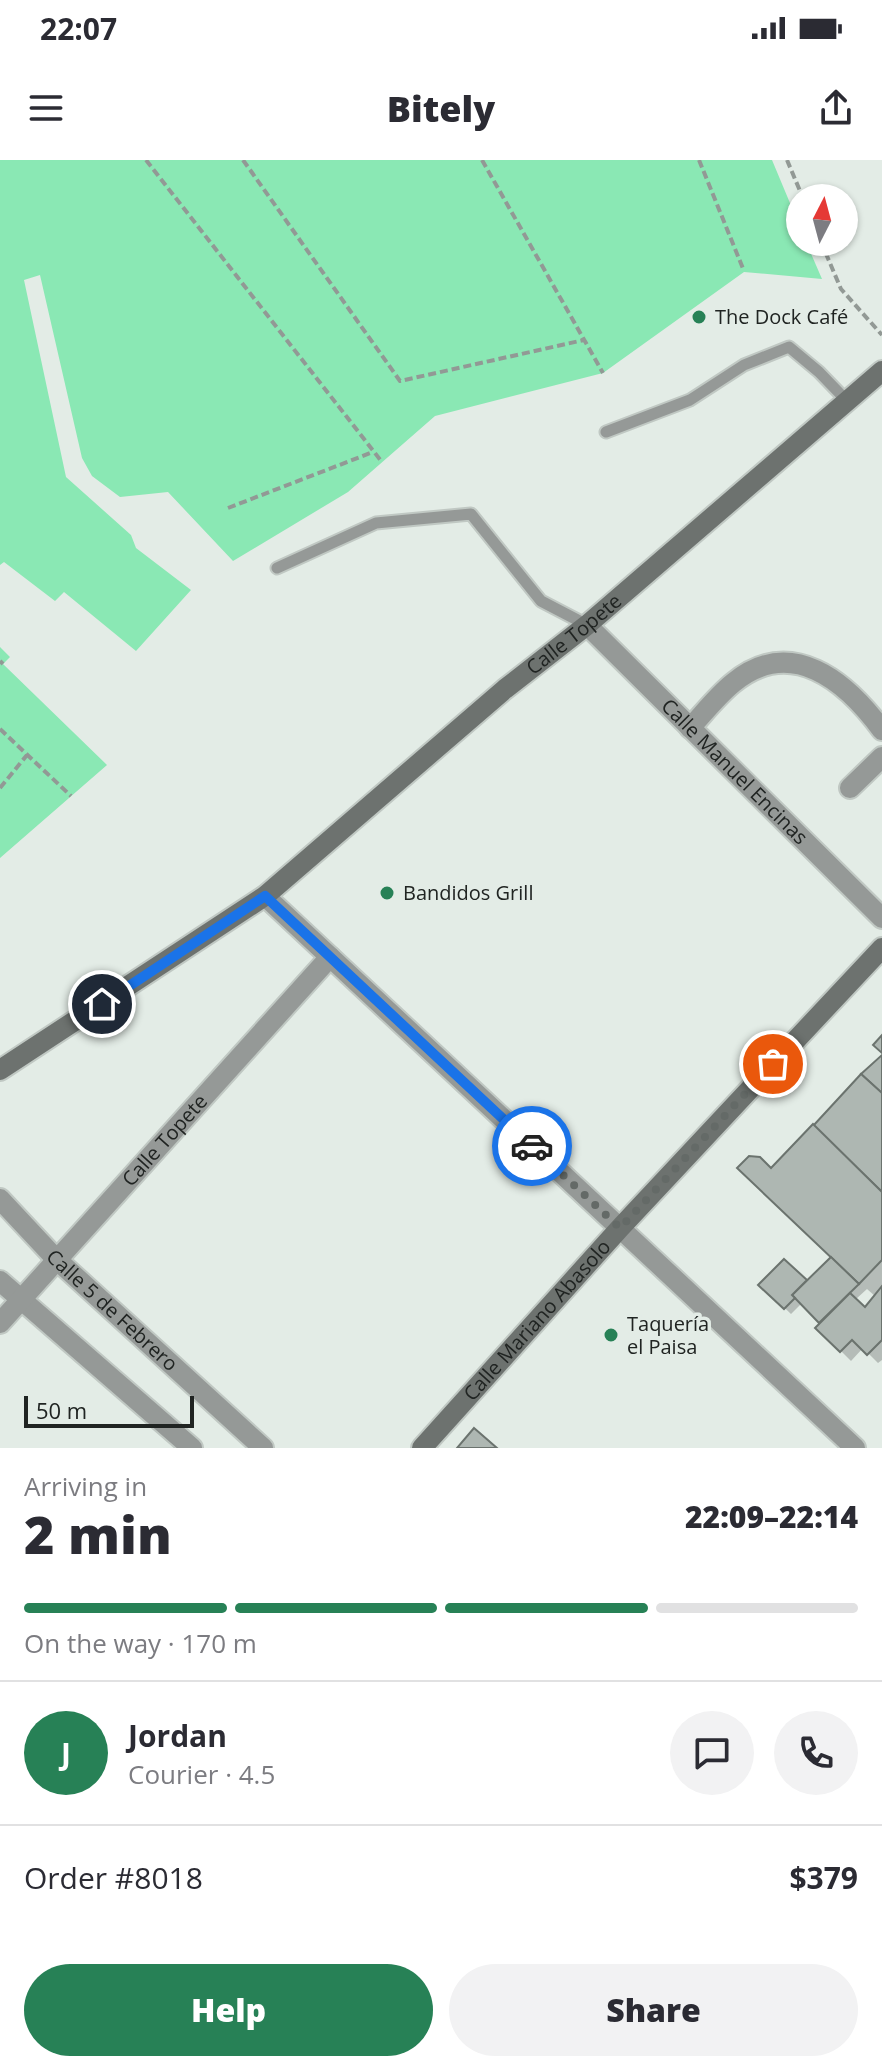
<!DOCTYPE html>
<meta charset="utf-8">
<style>
body{margin:0;font-family:"Open Sans",sans-serif;background:#f2f2f3;color:#2b2b33;height:100vh;display:flex;flex-direction:column;font-size:30px;white-space:nowrap}
*{box-sizing:border-box;margin:0}
p{font-size:26px;color:#7c7c81}
.icon{flex:none;width:44px;height:44px;fill:none;stroke:currentColor;stroke-width:2;stroke-linecap:round;stroke-linejoin:round}
.map{position:relative;height:1288px;overflow:hidden}
.panel{display:flex;flex-direction:column;background:#fff;flex:1}
.panel>*{flex:none}
.needle{width:52px;rotate:6deg}
.controls{position:absolute;left:786px;top:24px;display:grid;gap:16px}
.controls a{display:grid;place-items:center;width:72px;height:72px;border-radius:50%;background:#fff;box-shadow:0 2px 6px #0004;font-size:40px}
.scale{position:absolute;left:24px;bottom:20px;width:170px;box-sizing:border-box;padding-left:8px;border:4px solid #202422;border-top:0;font-size:22px;line-height:28px;white-space:nowrap;color:#202422;-webkit-text-stroke:6px #e3ece6;paint-order:stroke}
.pin{position:absolute;display:grid;place-items:center;width:68px;height:68px;color:#fff;margin:-34px;border:4px solid #fff;border-radius:50%;box-shadow:0 2px 8px #0007}
.courier{position:absolute;display:grid;place-items:center;width:80px;height:80px;margin:-40px;border:6px solid #1a73e8;border-radius:50%;background:#fff;color:#222;box-shadow:0 2px 10px #0007}
.summary em{font-style:normal;font-weight:800}
.summary div{display:flex;flex-direction:column-reverse}
.summary{display:flex;align-items:center;justify-content:space-between;height:136px;padding:0 24px}
h1{font-size:52px;font-weight:800;line-height:60px}
.bar{display:grid;grid-template-columns:repeat(4,1fr);gap:12px 8px;align-content:center;height:96px;padding:0 24px}
.bar i{height:10px;border-radius:6px;background:#e1e1e2}
.bar .current{background:#278156}
.bar p{grid-column:span 4}
.line{display:flex;align-items:center;gap:20px;padding:0 24px;border-top:2px solid #e1e1e2}
.line div{flex:1}
.round{display:grid;place-items:center;flex:none;width:84px;height:84px;border-radius:42px;background:#f2f2f3}
.primary-button{display:flex;gap:16px;margin-top:auto;padding:16px 24px}
.primary-button a{flex:1;height:92px;border-radius:48px;background:#278156;color:#fff;font-size:32px;font-weight:800;line-height:92px;text-align:center}
.primary-button a+a{background:#f2f2f3;color:#2b2b33}
.status{display:flex;justify-content:space-between;align-items:center;height:56px;padding:0 40px;background:#fff;direction:ltr}
.status svg{height:22px;fill:currentColor}
header{display:flex;justify-content:space-between;align-items:center;height:104px;padding:0 24px;background:#fff;font-size:36px;font-weight:800}
.map>svg:first-child{display:block}
</style>
<div class="status"><b>22:07</b><svg viewBox="0 0 49 12"><path d="M0 12V9h3v3zM5 12V6h3v6zM10 12V3h3v9zM15 12V0h3v12zM26 1h20v11H26zM47 4h2v5h-2z"/></svg></div>
<header><svg class="icon" aria-label="menu" viewBox="0 0 24 24"><path d="M4 6h16M4 12h16M4 18h16"/></svg>Bitely<svg class="icon" aria-label="share" viewBox="0 0 24 24"><path d="M12 15V3M7 8l5-5 5 5M5 13v7h14v-7"/></svg></header>
<div class="map">
<svg width="882" height="1288" viewBox="0 0 882 1288">
<rect width="100%" height="100%" fill="#e3ece6"/>
<g fill="#8ae8b4">
<path d="M0,0H772L800,67V82H806L822,119L744,112L603,213L435,256L348,332L233,401L168,332L120,337L92,316L82,298L40,115L24,120L66,317L131,375L136,388L191,430L136,491L64,432L55,441L4,402L0,405Z"/>
<path d="M0,487L10,497L3,504L107,605L0,698Z"/>
</g>
<path fill="#0003" fill-rule="evenodd" d="M882,898V1200L878,1203L863,1188L851,1201L818,1168L822,1163L802,1143L791,1154L761,1125L784,1101L807,1123L833,1097L772,1011ZM867,1129L876,1137L865,1150L855,1140Z"/>
<g fill="#aeb7b2" stroke="#6b736e" stroke-width="2">
<path d="M882,875V893L873,885Z"/>
<path d="M882,895V933L861,914Z"/>
<path d="M861,914L882,933V1032L813,966Z"/>
<path d="M813,964L882,1032V1100L859,1124L737,1008L749,996L760,997L771,1008Z"/>
<path d="M831,1097L859,1124L819,1163L792,1135Z"/>
<path d="M784,1099L807,1120L792,1135L795,1138L784,1149L758,1125Z"/>
<path d="M882,1126V1180L867,1195L852,1180L840,1192L815,1168L850,1133L865,1147Z"/>
<path d="M474,1268L497,1288H457Z"/>
</g>
<g fill="none" stroke-linecap="round" stroke-linejoin="round">
<g stroke="#c0c8c3" stroke-width="15">
<g id="lane">
<path d="M606,272L690,240L744,205L789,187L819,212L847,241"/>
<path d="M277,408L376,363L471,354L541,441L587,465"/>
</g>
</g>
<g stroke="#c0c8c3" stroke-width="24">
<g id="street">
<path id="s1" d="M587,465L882,758"/>
<path d="M690,568C704,553 717,536 733,523C791,475 846,521 882,570"/>
<path d="M850,628L882,597"/>
<path d="M265,736L855,1288"/>
<path id="s2" d="M0,1039L56,1099L263,1288"/>
<path d="M0,1121L192,1288"/>
<path id="s3" d="M0,1163L330,797"/>
</g>
</g>
<g stroke="#c0c8c3" stroke-width="24">
<g id="secondary">
<path id="s4" d="M0,910L265,736L505,529L587,465L882,211"/>
<path id="s5" d="M422,1288L620,1068L882,788"/>
</g>
</g>
<g stroke="#929995" stroke-width="4" stroke-dasharray="8 4" stroke-linecap="butt">
<path d="M146,0L382,302"/>
<path d="M243,0L400,221L584,180"/>
<path d="M482,0L603,213"/>
<path d="M699,0L744,111"/>
<path d="M787,0L803,38"/>
<path d="M821,82L841,129L882,175"/>
<path d="M228,348L373,292"/>
<path d="M0,501L3,504"/>
<path d="M0,569L71,636"/>
<path d="M0,628L27,595"/>
</g>
<use href="#lane" stroke="#959997" stroke-width="11"/>
<use href="#street" stroke="#959997" stroke-width="20"/>
<use href="#secondary" stroke="#6d726f" stroke-width="20"/>
</g>
<g fill="none" stroke-linecap="round" stroke-linejoin="round">
<path stroke="#646a67" stroke-width="8" stroke-dasharray="0 14.4" d="M532,986L620,1068L773,904"/>
<path stroke="#1a73e8" stroke-width="10" d="M102,844L265,736L532,986"/>
</g>
<g fill="#278156" stroke="#e3ece6" stroke-width="3">
<circle cx="699" cy="157" r="8"/>
<circle cx="387" cy="733" r="8"/>
<circle cx="611" cy="1175" r="8"/>
</g>
<g text-anchor="middle" stroke-width="7" stroke-linejoin="round" paint-order="stroke">
<g font-size="20" fill="#202422" stroke="#e3ece6" text-anchor="start">
<text x="715" y="164">The Dock Café</text>
<text x="403" y="740">Bandidos Grill</text>
<text x="627" y="1171">Taquería<tspan x="627" dy="23">el Paisa</tspan></text>
</g>
<g font-size="20" fill="#202422" stroke="#e3ece6">
<text dy="7" stroke="none"><textPath href="#s4" startOffset="722">Calle Topete</textPath></text>
<text dy="7" stroke="none"><textPath href="#s1" startOffset="208">Calle Manuel Encinas</textPath></text>
<text dy="7" stroke="none"><textPath href="#s3" startOffset="246">Calle Topete</textPath></text>
<text dy="7" stroke="none"><textPath href="#s2" startOffset="158">Calle 5 de Febrero</textPath></text>
<text dy="7" stroke="none"><textPath href="#s5" startOffset="172">Calle Mariano Abasolo</textPath></text>
</g>
</g>
</svg>
<div class="controls">
<a><svg class="needle" viewBox="-14 -14 28 28"><path d="M0-13l5 13h-10z" fill="#e53935"/><path d="M0 13l5-13h-10z" fill="#7c7c81"/></svg></a>
</div>
<div class="scale">50 m</div>
<div class="pin" style="left:773px;top:904px;background:#ea580c"><svg class="icon" aria-label="bag" viewBox="0 0 24 24"><path d="M5 8h14l-1 12H6zM9 8a3 3 0 0 1 6 0"/></svg></div>
<div class="pin" style="left:102px;top:844px;background:#1f2937"><svg class="icon" aria-label="home" viewBox="0 0 24 24"><path d="M3 11l9-7 9 7M6 9v11h12V9"/></svg></div>
<div class="courier" style="left:532px;top:986px"><svg class="icon" aria-label="car" viewBox="0 0 24 24"><path d="M5 17H2v-5l4-1 3-4h7l3 4 3 1v5h-3M9 17h6M6 11h13"/><circle cx="7" cy="17" r="2"/><circle cx="17" cy="17" r="2"/></svg></div>
</div>
<section class="panel">
<div class="summary"><div><h1>2 min</h1><p>Arriving in</p></div><em>22:09–22:14</em></div>
<div class="bar"><i class="current"></i><i class="current"></i><i class="current"></i><i></i><p>On the way · 170 m</p></div>
<div class="line" style="height:144px"><b class="round" style="background:#278156;color:#fff">J</b><div><b>Jordan</b><p>Courier · 4.5</p></div><a class="round"><svg class="icon" aria-label="chat" viewBox="0 0 24 24"><path d="M4 5h16v11H9l-5 4z"/></svg></a><a class="round"><svg class="icon" aria-label="phone" viewBox="0 0 24 24"><path d="M5 4h4l2 5-3 2q2 4 5 5l2-3 5 2v4C11 20 4 13 5 4z"/></svg></a></div>
<div class="line" style="height:104px"><div>Order #8018</div><b>$379</b></div>
<div class="primary-button"><a>Help</a><a>Share</a></div>
</section>
